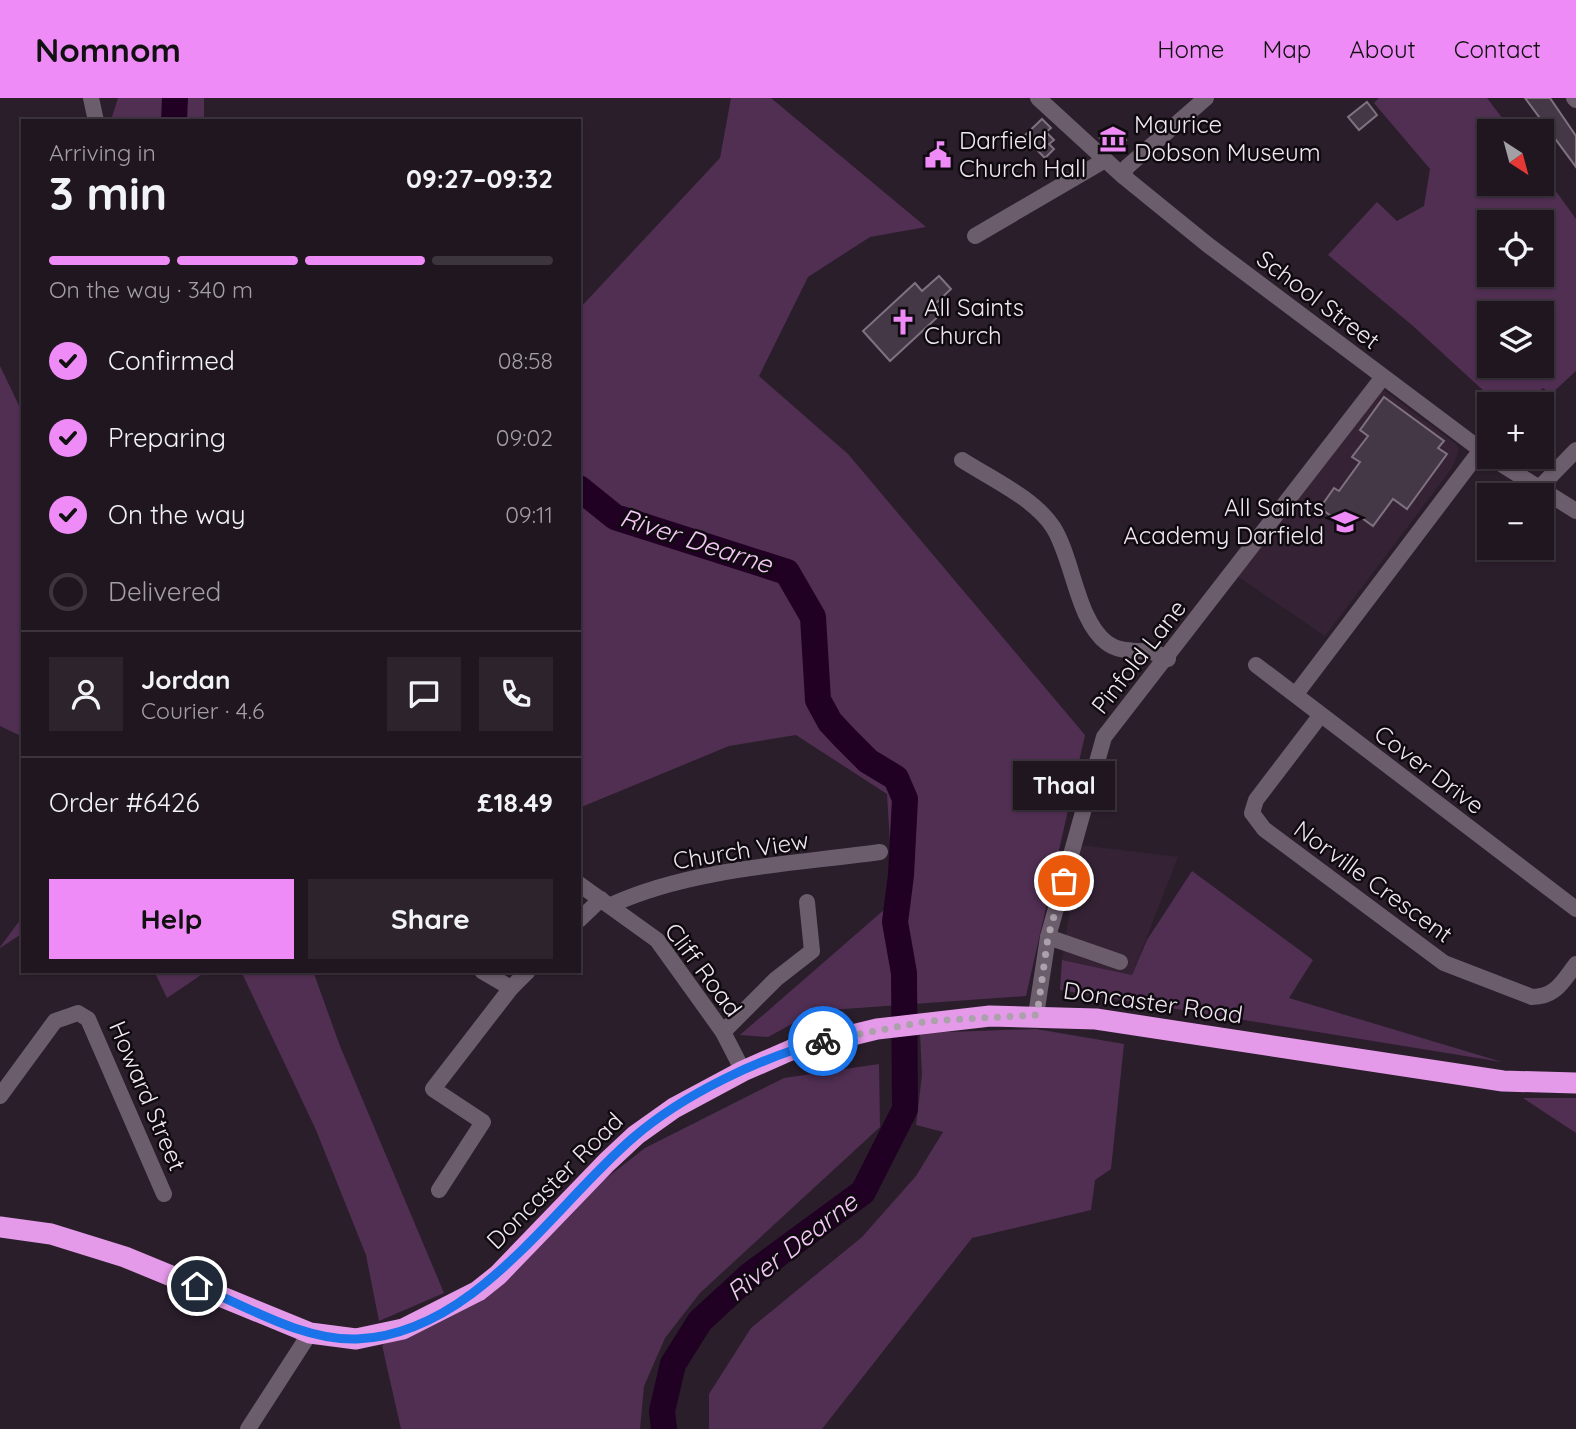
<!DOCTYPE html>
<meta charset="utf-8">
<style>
body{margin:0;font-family:Quicksand,sans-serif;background:#2d232d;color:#f1f3f6;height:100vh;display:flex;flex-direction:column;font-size:26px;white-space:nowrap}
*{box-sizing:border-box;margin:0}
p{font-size:23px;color:#a29fa5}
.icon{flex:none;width:38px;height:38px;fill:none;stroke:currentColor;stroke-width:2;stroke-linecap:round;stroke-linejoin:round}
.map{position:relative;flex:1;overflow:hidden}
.details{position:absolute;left:21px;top:21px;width:560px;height:854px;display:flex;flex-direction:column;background:#201620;border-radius:0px;box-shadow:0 2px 5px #0004,0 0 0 2px #3d353e}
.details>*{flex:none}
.needle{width:46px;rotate:144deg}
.fabs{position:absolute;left:1477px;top:21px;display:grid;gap:14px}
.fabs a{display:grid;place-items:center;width:77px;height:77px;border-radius:0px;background:#201620;box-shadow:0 2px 5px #0004,0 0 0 2px #3d353e;font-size:35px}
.pin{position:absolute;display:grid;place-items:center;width:60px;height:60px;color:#fff;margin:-30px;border:4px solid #fff;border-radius:50%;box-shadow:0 2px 7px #0007}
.courier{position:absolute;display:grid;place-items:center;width:70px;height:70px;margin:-35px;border:5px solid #1a73e8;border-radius:50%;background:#fff;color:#222;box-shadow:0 2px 9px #0007}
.bubble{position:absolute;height:49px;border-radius:0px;background:#201620;box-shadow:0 2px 5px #0004,0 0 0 2px #3d353e;font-size:23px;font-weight:700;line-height:49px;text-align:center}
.summary em{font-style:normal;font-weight:700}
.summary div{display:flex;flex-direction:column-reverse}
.summary{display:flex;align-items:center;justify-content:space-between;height:119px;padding:0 28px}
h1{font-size:46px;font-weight:700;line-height:52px}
.bar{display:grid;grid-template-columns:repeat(4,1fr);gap:10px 7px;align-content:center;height:84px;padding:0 28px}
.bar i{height:9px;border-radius:5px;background:#3d353e}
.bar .current{background:#ef8bf6}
.bar p{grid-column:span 4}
.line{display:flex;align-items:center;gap:18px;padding:0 28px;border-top:2px solid #3d353e}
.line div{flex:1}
.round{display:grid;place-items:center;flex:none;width:74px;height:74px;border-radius:0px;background:#2d232d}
ol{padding:0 28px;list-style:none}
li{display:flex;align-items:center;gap:21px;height:77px}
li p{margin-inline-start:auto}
li .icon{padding:7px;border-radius:50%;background:#ef8bf6;color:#111;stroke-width:4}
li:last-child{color:#a29fa5}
li i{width:38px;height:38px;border:4px solid #3d353e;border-radius:50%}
.primary-button{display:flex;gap:14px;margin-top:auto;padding:14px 28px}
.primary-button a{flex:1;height:80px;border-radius:0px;background:#ef8bf6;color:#111;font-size:28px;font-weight:700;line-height:80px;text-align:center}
.primary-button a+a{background:#2d232d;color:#f1f3f6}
header{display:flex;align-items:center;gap:42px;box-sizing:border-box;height:98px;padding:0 35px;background:#ef8bf6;color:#111}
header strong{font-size:33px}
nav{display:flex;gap:38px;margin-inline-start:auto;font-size:24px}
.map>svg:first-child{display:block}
</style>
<header>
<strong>Nomnom</strong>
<nav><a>Home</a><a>Map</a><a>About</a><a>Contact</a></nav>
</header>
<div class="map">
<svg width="1576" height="1331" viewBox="0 0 1576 1331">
<rect width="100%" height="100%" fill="#2a1e2b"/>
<g fill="#352335">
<path d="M1385,293L1456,346L1459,352L1452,370L1325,538L1237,478L1379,294Z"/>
<path d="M1080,747L1178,759L1132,877L1062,862Z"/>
</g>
<g fill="#512f53" fill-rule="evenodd">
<path d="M118,0H204V23H104L112,19Z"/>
<path d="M731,0H771L926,129L870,139L808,179L759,278L848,356L1085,637L1026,898L816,913L768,939L740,937L885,811L891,762L887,696L796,637L729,648L579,710V211L720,60Z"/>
<path d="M1379,0H1487L1512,33H1489V86H1542V74L1576,121V273L1551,296L1543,290L1526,306H1498L1413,228L1328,157L1377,104L1397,123L1424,108L1430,71L1374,5ZM1489,124H1542V177H1489ZM1489,215H1542V268H1489Z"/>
<path d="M0,268L23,316V639L0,628Z"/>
<path d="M1192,773L1313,862L1289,900L1502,964L1060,892L1062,862L1132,877L1147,842Z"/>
<path d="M23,818V835L0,850V849Z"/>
<path d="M154,873H207L167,900Z"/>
<path d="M241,873H313L340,948L444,1195L379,1223L366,1157L316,1032Z"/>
<path d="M1036,931L1124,946L1111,1071L1095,1082L1091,1112L972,1140L822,1331H709V1296L751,1230L862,1139L916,1078L943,1034L916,1027L922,977L920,935Z"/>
<path d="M879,966L880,1029L700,1195L665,1240L644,1288L640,1331H401L382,1247L461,1213L516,1174L591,1092L645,1050L784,980Z"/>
<path d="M1523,1000H1576V1035Z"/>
</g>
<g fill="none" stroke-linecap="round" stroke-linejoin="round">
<g stroke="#200023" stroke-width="26">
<path d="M174,23L175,0"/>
<path d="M579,390L615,419L787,474L813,519L818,602L830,624L846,641L868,663L896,680L905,701L901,777L895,824L904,875L905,1011L863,1094L750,1177L700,1223L673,1266L662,1313L664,1331"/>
</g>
</g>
<g fill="#453846" stroke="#807181" stroke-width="2">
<path d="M1525,0H1550L1576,38V69Z"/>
<path d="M1367,4L1377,17L1359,32L1348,19Z"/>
<path d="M1042,21L1051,30L1046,34L1054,42L1049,46L1054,51L1045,60L1032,47L1028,51L1020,42Z"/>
<path d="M1110,28L1126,42L1115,54L1099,39Z"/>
<path d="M939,178L951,191L935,206L943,214L890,263L863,233L915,185L922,193Z"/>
<path d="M1384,299L1444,343L1438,350L1447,356L1407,411L1393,401L1373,428L1359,418L1349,431L1320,410L1334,390L1339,393L1360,364L1352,359L1368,338L1360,332Z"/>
</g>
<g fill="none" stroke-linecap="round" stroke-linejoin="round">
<g stroke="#6c5d6c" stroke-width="16">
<path d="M91,0L96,23"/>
<path d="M1038,0L1123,78L1208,147L1489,358"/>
<path d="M1574,0L1576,2"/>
<path d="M1123,78L1127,69L1206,0"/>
<path d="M975,138L1105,62"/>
<path d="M1490,359L1576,413"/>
<path d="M962,362C990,380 1034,400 1053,429C1073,460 1077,523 1107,545C1126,559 1149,547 1168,561"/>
<path d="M1541,388L1576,352"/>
<path d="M1256,567L1576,811"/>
<path d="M1296,596L1480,353"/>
<path d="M1320,618L1256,702L1252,715L1264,731L1444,865L1532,899C1556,899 1563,883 1576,866"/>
<path d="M579,786L657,842L723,934L743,973"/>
<path d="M611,807C691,770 794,766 880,754"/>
<path d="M579,822L601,801"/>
<path d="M1048,839L1120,864"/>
<path d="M482,873L511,890"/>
<path d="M1036,917L1048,839L1104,639L1383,279"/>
<path d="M723,934L776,881L812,853L807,804"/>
<path d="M0,998L55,923L78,915L88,921L164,1096"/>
<path d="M439,1092L483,1024L433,991L511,890L528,873"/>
<path d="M248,1331L310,1235"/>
</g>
<path stroke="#e49ae8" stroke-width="21" d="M0,1129L51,1136L125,1159L310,1235L356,1241L403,1231L478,1193L498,1177L607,1064L636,1037L674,1010L743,973L791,952L877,931L990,918L1096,921L1503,983L1576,985"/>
</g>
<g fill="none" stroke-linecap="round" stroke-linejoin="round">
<path stroke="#aba1ab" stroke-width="7" stroke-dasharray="0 12.6" d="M823,943L928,923L1037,917L1048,839L1064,783"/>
<path stroke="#1a73e8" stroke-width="9" d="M197,1188C247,1208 302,1243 357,1241C475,1236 553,1108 634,1039C684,996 760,960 823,943"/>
</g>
<defs>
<g id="museum-bare" transform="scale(2.1)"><path d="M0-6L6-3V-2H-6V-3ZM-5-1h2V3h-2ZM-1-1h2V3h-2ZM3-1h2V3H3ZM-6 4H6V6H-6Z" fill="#ef8bf6" stroke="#0f0a0f" stroke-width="2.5" paint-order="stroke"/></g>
<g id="civic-bare" transform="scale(2.1)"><path d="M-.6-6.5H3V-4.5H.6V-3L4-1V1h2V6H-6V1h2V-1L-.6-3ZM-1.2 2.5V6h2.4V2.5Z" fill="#ef8bf6" stroke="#0f0a0f" stroke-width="2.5" paint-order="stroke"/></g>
<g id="church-bare" transform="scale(2.1)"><path d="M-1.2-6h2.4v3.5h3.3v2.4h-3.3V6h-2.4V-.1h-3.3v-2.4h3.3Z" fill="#ef8bf6" stroke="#0f0a0f" stroke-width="2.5" paint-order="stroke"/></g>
<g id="school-bare" transform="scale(2.1)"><path d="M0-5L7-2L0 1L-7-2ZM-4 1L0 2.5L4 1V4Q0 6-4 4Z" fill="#ef8bf6" stroke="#0f0a0f" stroke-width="2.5" paint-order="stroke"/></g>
</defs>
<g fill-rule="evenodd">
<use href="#museum-bare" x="1113" y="41"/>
<use href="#civic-bare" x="938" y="57"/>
<use href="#church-bare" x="903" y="224"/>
<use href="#school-bare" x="1345" y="424"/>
</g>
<g text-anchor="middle" stroke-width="5" stroke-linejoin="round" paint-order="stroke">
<g font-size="24" fill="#f0e7f0" stroke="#0f0a0f" text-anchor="start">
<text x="1134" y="35">Maurice<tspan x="1134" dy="28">Dobson Museum</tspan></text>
<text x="959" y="51">Darfield<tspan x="959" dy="28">Church Hall</tspan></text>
<text x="924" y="218">All Saints<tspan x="924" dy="28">Church</tspan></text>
<text x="1324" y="418" text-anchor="end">All Saints<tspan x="1324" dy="28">Academy Darfield</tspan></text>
</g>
<g font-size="24" fill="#f0e7f0" stroke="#0f0a0f">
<text transform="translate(1318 202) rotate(37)" y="8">School Street</text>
<text transform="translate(1139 559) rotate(-52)" y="8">Pinfold Lane</text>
<text transform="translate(1429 672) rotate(37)" y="8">Cover Drive</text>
<text transform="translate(741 753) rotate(-9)" y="8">Church View</text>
<text transform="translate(1373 784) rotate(36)" y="8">Norville Crescent</text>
<text transform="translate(703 872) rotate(53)" y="8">Cliff Road</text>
<text transform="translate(1153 905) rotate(8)" y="8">Doncaster Road</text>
<text transform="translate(147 998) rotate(67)" y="8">Howard Street</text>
<text transform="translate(555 1083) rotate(-45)" y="8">Doncaster Road</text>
</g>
<g font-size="26" font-style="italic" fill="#f6c7f8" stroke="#0f0a0f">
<text transform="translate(696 443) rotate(18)" y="9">River Dearne</text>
<text transform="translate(792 1149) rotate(-38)" y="9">River Dearne</text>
</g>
</g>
</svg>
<div class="fabs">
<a><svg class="needle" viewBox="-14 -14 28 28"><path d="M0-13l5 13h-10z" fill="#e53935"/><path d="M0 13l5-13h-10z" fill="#a29fa5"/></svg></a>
<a><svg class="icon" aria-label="locate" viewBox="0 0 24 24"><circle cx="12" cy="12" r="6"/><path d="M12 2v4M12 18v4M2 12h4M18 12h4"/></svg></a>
<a><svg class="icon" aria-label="layers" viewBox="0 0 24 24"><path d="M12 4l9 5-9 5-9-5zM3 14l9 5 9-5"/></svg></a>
<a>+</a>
<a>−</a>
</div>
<div class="pin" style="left:1064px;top:783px;background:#ea580c"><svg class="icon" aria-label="bag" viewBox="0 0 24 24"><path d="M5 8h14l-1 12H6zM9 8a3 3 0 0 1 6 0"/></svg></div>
<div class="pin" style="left:197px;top:1188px;background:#1f2937"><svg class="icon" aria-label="home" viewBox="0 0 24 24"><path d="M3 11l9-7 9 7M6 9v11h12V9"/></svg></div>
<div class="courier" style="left:823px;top:943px"><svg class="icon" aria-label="bike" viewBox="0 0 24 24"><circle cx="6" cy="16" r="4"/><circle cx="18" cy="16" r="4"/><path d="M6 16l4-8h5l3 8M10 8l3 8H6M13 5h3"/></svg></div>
<div class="bubble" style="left:1013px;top:663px;width:102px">Thaal</div>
<section class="details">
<div class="summary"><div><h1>3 min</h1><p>Arriving in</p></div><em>09:27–09:32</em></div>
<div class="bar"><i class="current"></i><i class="current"></i><i class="current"></i><i></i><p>On the way · 340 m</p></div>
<ol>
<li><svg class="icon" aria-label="check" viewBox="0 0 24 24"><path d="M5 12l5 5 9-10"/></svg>Confirmed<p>08:58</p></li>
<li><svg class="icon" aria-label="check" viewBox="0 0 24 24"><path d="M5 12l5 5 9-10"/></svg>Preparing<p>09:02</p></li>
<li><svg class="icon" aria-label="check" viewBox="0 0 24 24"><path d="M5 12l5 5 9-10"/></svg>On the way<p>09:11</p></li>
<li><i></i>Delivered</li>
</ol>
<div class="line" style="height:126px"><a class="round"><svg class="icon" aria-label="person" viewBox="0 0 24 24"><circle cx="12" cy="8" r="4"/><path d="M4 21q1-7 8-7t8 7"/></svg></a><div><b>Jordan</b><p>Courier · 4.6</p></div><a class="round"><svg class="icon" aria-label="chat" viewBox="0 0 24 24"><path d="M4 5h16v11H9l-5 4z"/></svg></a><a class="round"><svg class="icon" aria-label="phone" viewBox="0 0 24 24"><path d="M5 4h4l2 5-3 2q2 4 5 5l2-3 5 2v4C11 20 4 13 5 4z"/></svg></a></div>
<div class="line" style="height:91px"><div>Order #6426</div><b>£18.49</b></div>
<div class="primary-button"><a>Help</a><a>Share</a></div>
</section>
</div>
